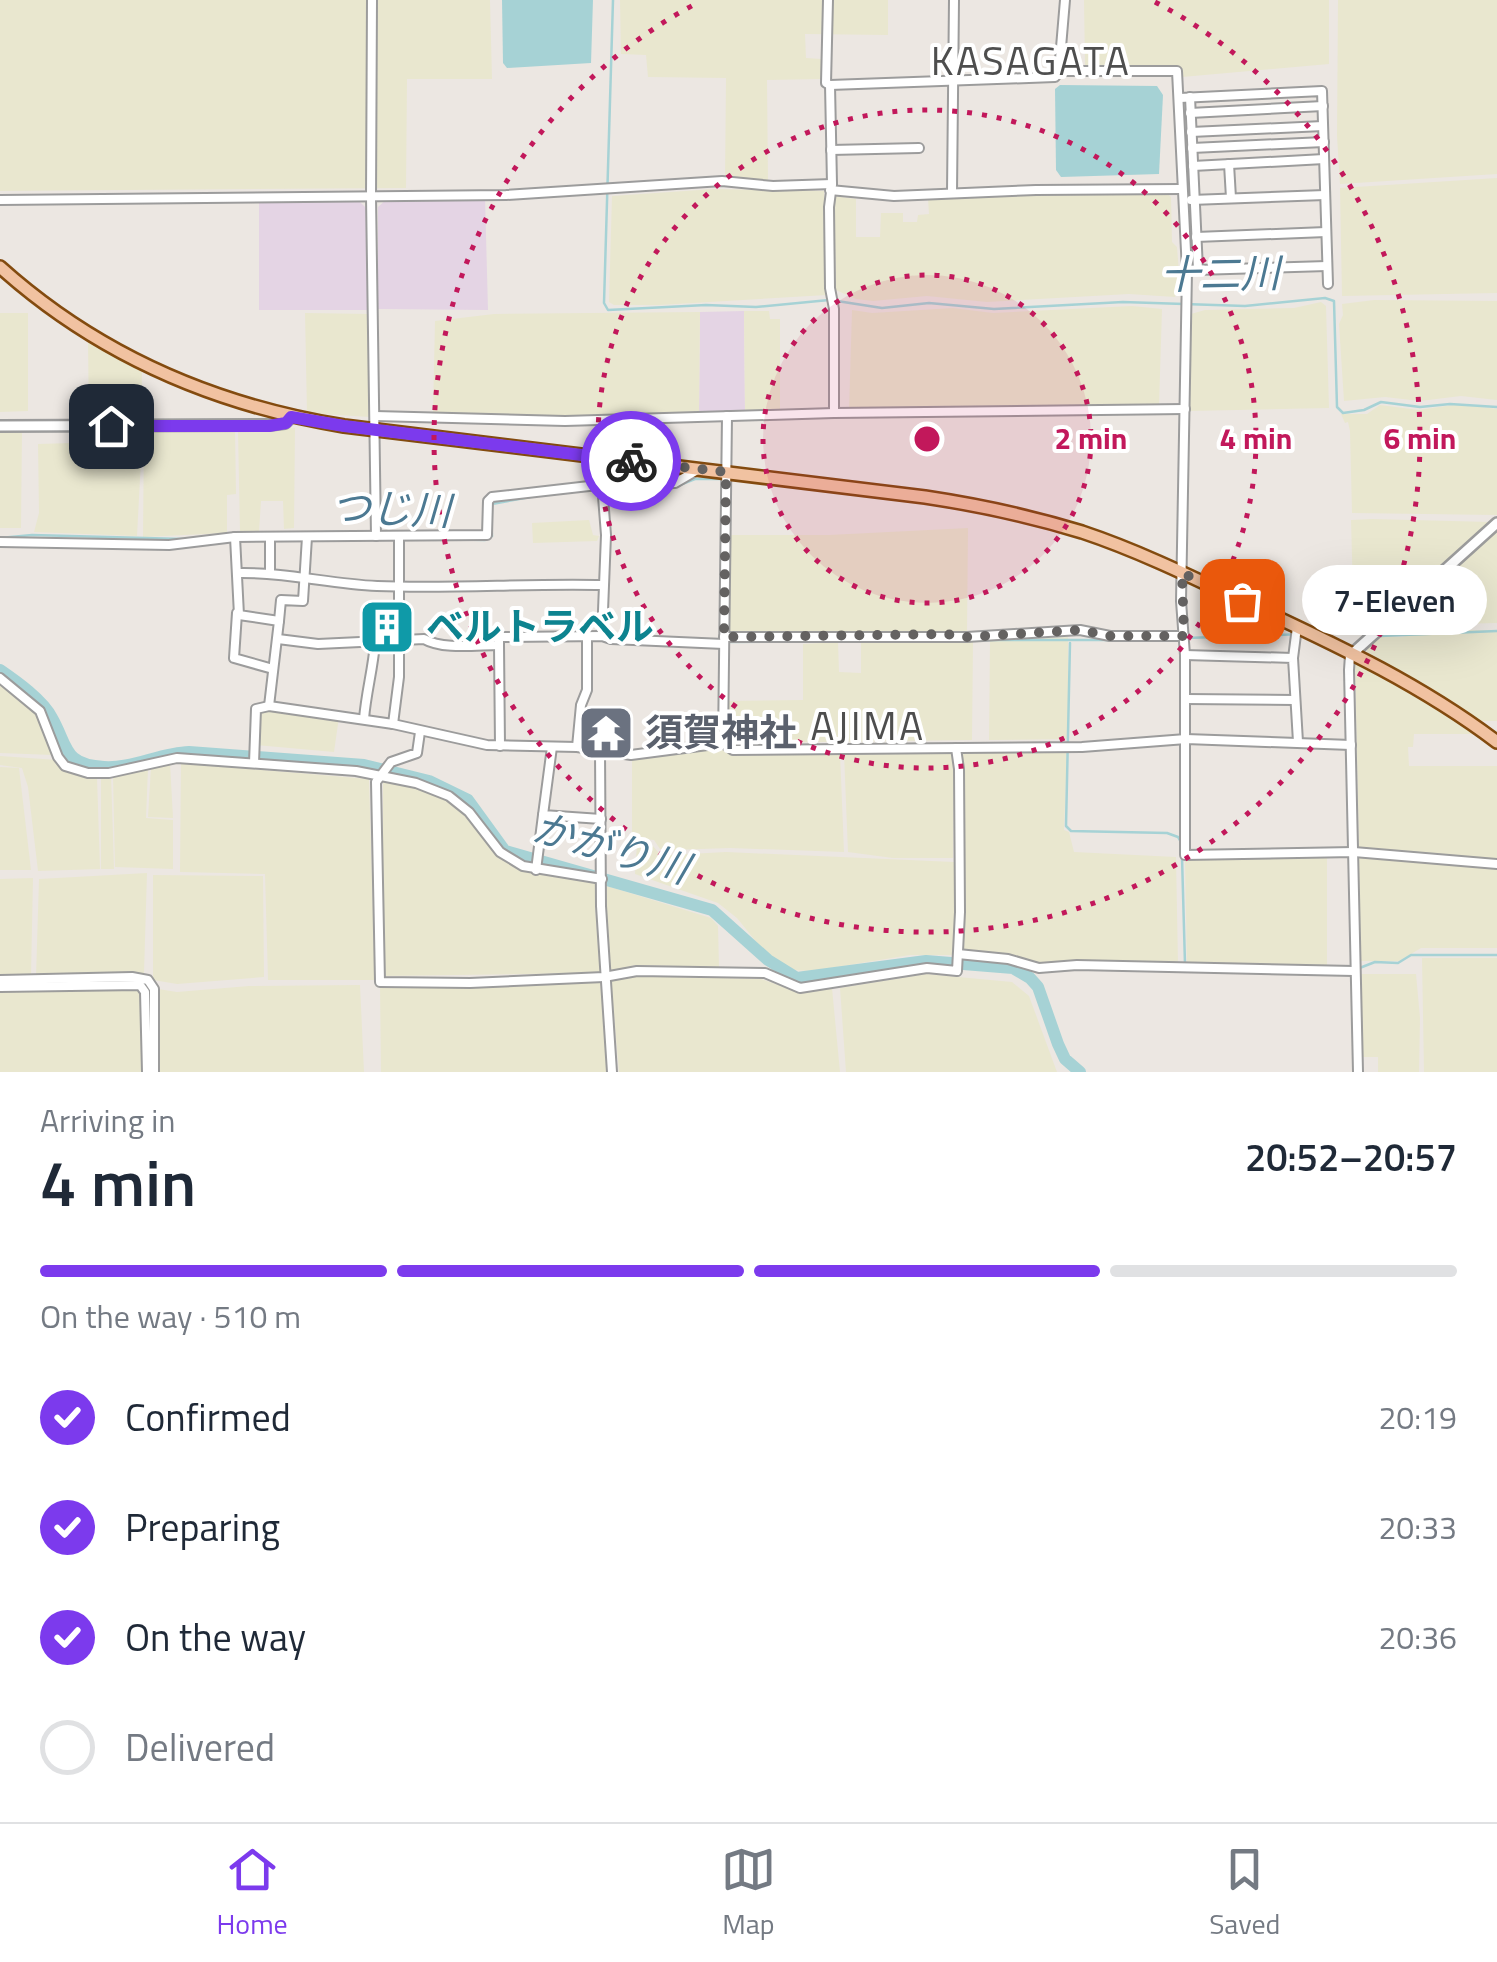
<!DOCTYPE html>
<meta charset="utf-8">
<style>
body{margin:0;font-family:"Titillium Web","Noto Sans JP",sans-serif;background:#f6f6f7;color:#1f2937;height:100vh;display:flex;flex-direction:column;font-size:38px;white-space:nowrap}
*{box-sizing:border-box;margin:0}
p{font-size:32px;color:#747a83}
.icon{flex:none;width:55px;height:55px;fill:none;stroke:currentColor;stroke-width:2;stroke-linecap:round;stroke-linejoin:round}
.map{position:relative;height:1072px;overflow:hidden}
.panel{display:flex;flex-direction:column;background:#fff;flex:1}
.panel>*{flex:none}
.pin{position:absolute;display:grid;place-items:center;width:85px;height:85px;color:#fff;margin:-42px;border-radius:20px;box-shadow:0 5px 15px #0006}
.courier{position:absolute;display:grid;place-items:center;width:100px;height:100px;margin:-50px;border:8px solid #7c3aed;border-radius:50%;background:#fff;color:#222;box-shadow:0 2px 12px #0007}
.bubble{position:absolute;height:70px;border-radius:35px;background:#fff;box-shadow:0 10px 40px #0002;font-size:32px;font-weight:600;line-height:70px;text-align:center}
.overview em{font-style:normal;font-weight:600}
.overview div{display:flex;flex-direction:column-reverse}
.overview{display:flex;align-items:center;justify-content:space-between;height:170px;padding:0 40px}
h1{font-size:65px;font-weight:600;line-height:75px}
.bar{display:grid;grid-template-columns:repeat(4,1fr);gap:15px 10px;align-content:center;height:120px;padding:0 40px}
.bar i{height:12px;border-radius:8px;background:#e0e1e3}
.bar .on{background:#7c3aed}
.bar p{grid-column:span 4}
ol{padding:0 40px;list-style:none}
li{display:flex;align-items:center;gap:30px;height:110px}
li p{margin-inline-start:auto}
li .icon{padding:10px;border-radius:50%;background:#7c3aed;color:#fff;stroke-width:4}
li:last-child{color:#747a83}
li i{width:55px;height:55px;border:5px solid #e0e1e3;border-radius:50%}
.tabs{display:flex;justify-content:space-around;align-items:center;height:140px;border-top:2px solid #e0e1e3;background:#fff;font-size:28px;color:#747a83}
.tabs a{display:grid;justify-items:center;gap:5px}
.tabs .on{color:#7c3aed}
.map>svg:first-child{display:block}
</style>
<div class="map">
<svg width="1497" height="1072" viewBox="0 0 1497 1072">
<rect width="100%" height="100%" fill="#ece7e2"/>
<g fill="#e4d4e4">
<path d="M485,197L488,310L378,309V207L387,199Z"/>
<path d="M259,199H357L369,211L370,310H259Z"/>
<path d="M744,311L745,412L699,414L700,312Z"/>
</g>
<path fill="#c9c9c9" d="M582,715L633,721L629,752L579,744Z"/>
<g fill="#e9e7cf">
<path d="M0,0H490L492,79H407L406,188L0,191Z"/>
<path d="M620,0H888V35L805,34L806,58L821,59V79L767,80L768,182L725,180L726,78L648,77L646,55L621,54Z"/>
<path d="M1084,0H1329V64L1182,77L1179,66L1085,67Z"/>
<path d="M1338,0H1497V174L1340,184L1337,136Z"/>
<path d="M1497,178V293L1342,296L1340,188Z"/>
<path d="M714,189L824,191L827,295L659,305H614L609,302L612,196Z"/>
<path d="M1124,192L1166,193L1171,197L1172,242L1177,247L1180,286L1175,297L1129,294L987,302L927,296L873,301L856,299L836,290L834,196L856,199V237H880L881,213H903V222H917L918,215L929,214L928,198L954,195Z"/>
<path d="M1374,300L1497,301V400L1461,396L1420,401L1385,397L1344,401L1339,324L1343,315L1342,304Z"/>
<path d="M1321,302L1326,306L1329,408L1189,411L1191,314L1205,310L1294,308Z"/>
<path d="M1132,306L1162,309L1159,406L849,411L852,310L872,313L953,308L993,313Z"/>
<path d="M744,311H769L770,319H780V410L745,412Z"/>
<path d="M700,312L699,414L569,418L433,413L435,321L494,314Z"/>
<path d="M0,313H28V411L0,412Z"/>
<path d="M305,313L370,314V417L307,413Z"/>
<path d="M88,342L142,372L141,420L89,424Z"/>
<path d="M1459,404L1497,409V515L1352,513L1350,431L1348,422L1345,423L1341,414H1367L1380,405L1419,410Z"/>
<path d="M295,428L294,528L284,529L283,501H261L259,531L240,532L238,431Z"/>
<path d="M0,430H22L21,528H0Z"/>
<path d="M235,430L236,494L227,495V533L143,537L144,432Z"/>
<path d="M142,441L137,536L34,532L39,513L38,444Z"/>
<path d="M589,520L593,535L599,536L597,541L533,543L532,523Z"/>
<path d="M1351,520L1372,519L1491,522L1370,630H1354Z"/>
<path d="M968,528L967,634L728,636L729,535H829Z"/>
<path d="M1497,528V623L1415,625V602Z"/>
<path d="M1497,630V721H1478L1431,690L1367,655L1366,646L1376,636L1402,637L1424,630Z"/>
<path d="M1068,637V739L989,740L990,641Z"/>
<path d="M947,639L973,641L972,740L732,743L728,740L727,701L803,700V644L838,642L839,672L861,673V641Z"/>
<path d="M1355,662L1403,688L1474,734H1414L1413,747H1408L1409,766H1497V859L1359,847Z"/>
<path d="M0,684L42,720L53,755L0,753Z"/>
<path d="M261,708L339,717L334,752L256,745L257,713Z"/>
<path d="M720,748L737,754L840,753L844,852L730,848L672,850L660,849L654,840L632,838V760Z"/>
<path d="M1067,750L1064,830L1069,832L1074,852L1176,857L1178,965L1093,960L1034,963L964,952L961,949L960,752Z"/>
<path d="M950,752L954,765L953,858H893L848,852L844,753Z"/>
<path d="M0,756L57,760L97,777L100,869L38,871L28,787L22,768L0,765Z"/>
<path d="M170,763L173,818L148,817L151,767Z"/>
<path d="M181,763L369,779L375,980H268L265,874L180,872Z"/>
<path d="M0,767L19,768L31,870H0Z"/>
<path d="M148,768L146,818L173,820V869L115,867L113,775Z"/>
<path d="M101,775H111L114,869H101Z"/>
<path d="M383,782L417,787L446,800L465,813L498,857L520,870L598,883L595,908L600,973L383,976Z"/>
<path d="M637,844L652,845L659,853L671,855L726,852L954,862L957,893L954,952L952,955H910L812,971L792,970L766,954L737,918L718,903L635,874Z"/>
<path d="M1359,855L1497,865V948H1421L1399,961H1361L1358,955Z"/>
<path d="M1327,856V966L1187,964L1185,859Z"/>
<path d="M147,873L144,973L36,977L39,879Z"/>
<path d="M153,875L263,876L264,977L177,984L153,980Z"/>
<path d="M33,878L31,976L0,977V879Z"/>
<path d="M607,886L711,918L718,926L719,967L635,965L607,972Z"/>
<path d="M1422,958H1497V1072H1424Z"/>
<path d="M926,974L1012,982L1029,996L1057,1072H846L840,988Z"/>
<path d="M1358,974H1416L1420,1018L1419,1072H1378V1057H1362Z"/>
<path d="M636,976L761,979L801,993L832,988L840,1072H619L611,981Z"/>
<path d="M600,981L609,1072H381L380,985L468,987Z"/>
<path d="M360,985L364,1072H160L158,989L177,992L249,986Z"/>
<path d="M142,988L144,1072H0V991Z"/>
</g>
<g fill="#a6d2d5">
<path d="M502,0H593L591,63L507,68L503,63Z"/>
<path d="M1060,85L1157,86L1163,95L1159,174L1061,177L1056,170L1055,89Z"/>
</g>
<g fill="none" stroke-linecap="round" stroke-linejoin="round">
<g stroke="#a6d2d5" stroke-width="2.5">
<path d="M613,0L604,303L608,310L706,305L756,307L829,300"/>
<path d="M837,301L882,308L929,303L994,309L1123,302L1245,306L1325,298L1334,301L1337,407L1343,413L1364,410L1381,402L1420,407L1450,404L1497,407"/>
<path d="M585,490L672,488L695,479H723"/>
<path d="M492,504L547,494"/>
<path d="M254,533L342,532"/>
<path d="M0,538L32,535L183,539"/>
<path d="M435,539L485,540L492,536L491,517"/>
<path d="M607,592V631L619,636"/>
<path d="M1322,632L1358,631L1367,636"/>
<path d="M1380,636L1497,631"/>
<path d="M1187,638L1304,634"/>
<path d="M977,640H1164"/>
<path d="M727,642L869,641"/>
<path d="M1070,643L1066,826L1071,831L1167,833L1178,837L1182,844"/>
<path d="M1182,857L1185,964"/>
<path d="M1357,969L1375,962L1398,963L1411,955H1497"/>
<path d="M145,986L150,989V1016"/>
</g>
<path stroke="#a6d2d5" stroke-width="12" d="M0,670C16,681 43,700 52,718C68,746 63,765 104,767C130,769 161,753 189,752L364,765L429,781L468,800L505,851L712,910L768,960L797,978L926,961L1013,968L1030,978L1038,987L1058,1044L1065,1059L1080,1072"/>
<g stroke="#9c9c9c" stroke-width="12">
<g id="minor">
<path d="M372,0L371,197L376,536"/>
<path d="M828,0L826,83L830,85L832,184L829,207L830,288L834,309V413"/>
<path d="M1059,71L1065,0"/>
<path d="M830,85L1055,77L1059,71H1177L1187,271L1181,601L1185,655V855L1354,852L1497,864"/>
<path d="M1190,97L1198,270"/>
<path d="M1180,98L1322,91L1328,284"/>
<path d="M1190,113L1323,106"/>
<path d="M1191,132L1323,126"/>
<path d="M1192,148L1324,142"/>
<path d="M831,150L919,148"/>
<path d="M1229,164L1231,198"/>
<path d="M1193,166L1324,159"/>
<path d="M830,190L894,196L1036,190L1181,189"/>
<path d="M952,192L954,0"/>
<path d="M0,200L506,195L722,181L773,186L832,184"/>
<path d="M1191,200L1325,195"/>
<path d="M1196,237L1326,232"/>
<path d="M1196,270L1327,266"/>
<path d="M375,416L565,421L834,413L1185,409"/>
<path d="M600,458L606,535L602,636"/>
<path d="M235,537L239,615L279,621L269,706"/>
<path d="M270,537V572"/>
<path d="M0,542L169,545L235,537L487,535L488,501L492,497L598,485L675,483L699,469"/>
<path d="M238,573C285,572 330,584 377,586C453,589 528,583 603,585"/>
<path d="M237,613L234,658L273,669"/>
<path d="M279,621L281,600L303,601L307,537"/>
<path d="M724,637H967L1080,630L1110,636H1184"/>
<path d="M278,639L318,644L424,639C443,650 477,645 499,645V637L602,636L611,639L724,644"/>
<path d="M499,645L500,746"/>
<path d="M1353,653L1350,655L1349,670L1358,1072"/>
<path d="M1185,655L1293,658L1298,742"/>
<path d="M1293,658L1297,627"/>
<path d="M0,678L40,711L58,757L65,766L88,773H109L177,758L356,771L416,783L449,796L469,812L500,852L523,866L602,879"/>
<path d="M1186,699L1295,700"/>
<path d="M364,719C366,693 373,669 375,643"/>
<path d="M393,724L399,677V537"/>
<path d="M420,732L417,753L391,762L376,782L380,982L470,983L604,977L637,971L765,973L800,988L927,968L957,971L960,912L959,769L956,748"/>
<path d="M723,743L727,416"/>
<path d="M552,747L543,815L601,819"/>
<path d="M577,747L581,705L587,690V637"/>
<path d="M600,751L601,906L612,1072"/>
<path d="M254,763L256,709L269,706L393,724L487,745L577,747L631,755L723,743L733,750L1082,747L1186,739L1351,745"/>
<path d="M536,870L543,815"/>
<path d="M958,954L1008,959L1039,968L1077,965L1354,971"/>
<path d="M0,980L132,977L148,980L154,989V1072"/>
<path d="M0,987L140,985L145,992L147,1072"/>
</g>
</g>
<g stroke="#9c9c9c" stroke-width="14">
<g id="tertiary">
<path d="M0,426L269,425L285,423L291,417"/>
<path d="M1353,653L1497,523"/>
</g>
</g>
<g stroke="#834b0f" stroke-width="16">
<path id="primary" d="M0,267C98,355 214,405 344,426L925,497C978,505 1030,516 1082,532C1142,552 1200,581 1257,608C1341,647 1423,686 1497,742"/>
</g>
<use href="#minor" stroke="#fff" stroke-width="8"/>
<use href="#tertiary" stroke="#fff" stroke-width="9"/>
<use href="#primary" stroke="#f1c2a1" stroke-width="11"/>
</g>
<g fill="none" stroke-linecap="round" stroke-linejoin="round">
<path stroke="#646261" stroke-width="10" stroke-dasharray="0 18" d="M631,461L726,472L724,637L945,634L967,637L1080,630L1110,636H1184L1182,573L1242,601"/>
<path stroke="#7c3aed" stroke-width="12" d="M111,426H269L286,423L291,417L344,426L631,461"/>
</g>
<circle cx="927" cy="439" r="164" fill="#c2185b" fill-opacity=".12"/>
<g fill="none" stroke="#c2185b" stroke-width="5" stroke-dasharray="5 10">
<circle cx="927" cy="439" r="164"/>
<circle cx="927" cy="439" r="329"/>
<path d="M1155 2A493 493 0 1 1 699 2"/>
</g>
<defs>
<g id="building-square" transform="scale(2.875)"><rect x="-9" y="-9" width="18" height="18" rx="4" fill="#0f9aa8" stroke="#fff"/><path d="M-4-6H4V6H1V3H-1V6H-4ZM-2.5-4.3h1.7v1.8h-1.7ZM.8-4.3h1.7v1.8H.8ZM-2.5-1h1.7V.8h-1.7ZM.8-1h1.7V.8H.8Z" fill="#fff"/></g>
<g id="temple-square" transform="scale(2.875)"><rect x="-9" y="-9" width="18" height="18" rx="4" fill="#6b7280" stroke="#fff"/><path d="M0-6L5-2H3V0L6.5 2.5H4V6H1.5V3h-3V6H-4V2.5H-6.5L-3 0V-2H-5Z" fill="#fff"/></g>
</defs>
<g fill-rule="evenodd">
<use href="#building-square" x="387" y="627"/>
<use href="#temple-square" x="606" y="733"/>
</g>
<g text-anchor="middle" stroke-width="8" stroke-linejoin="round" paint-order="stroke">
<g font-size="38" font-weight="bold" fill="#0d838f" stroke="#fff" text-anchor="start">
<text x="426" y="640">ベルトラベル</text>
</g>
<g font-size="38" font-weight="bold" fill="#5b616d" stroke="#fff" text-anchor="start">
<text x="645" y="746">須賀神社</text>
</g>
<g font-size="40" letter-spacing="2.5" fill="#4e4e4e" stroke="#fff">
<text x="1031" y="75">KASAGATA</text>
<text x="868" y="740">AJIMA</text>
</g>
<g font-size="40" font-style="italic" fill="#4c7992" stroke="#fff">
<text transform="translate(1220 274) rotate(-1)" y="14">十二川</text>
<text transform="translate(391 509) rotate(2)" y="14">つじ川</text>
<text transform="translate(611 848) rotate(16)" y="14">かがり川</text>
</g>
</g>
<circle cx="927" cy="439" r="15" fill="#c2185b" stroke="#fff" stroke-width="5"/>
<g font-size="30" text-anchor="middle" font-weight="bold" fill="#c2185b" stroke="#fff" stroke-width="8" stroke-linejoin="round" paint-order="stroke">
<text x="1091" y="449">2 min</text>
<text x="1256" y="449">4 min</text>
<text x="1420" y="449">6 min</text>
</g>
</svg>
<div class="pin" style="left:1242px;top:601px;background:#ea580c"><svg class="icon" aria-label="bag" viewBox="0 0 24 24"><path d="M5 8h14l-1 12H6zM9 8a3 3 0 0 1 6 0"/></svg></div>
<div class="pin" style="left:111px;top:426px;background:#1f2937"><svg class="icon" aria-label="home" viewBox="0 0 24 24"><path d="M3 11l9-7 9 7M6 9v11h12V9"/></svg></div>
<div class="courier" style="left:631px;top:461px"><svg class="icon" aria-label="bike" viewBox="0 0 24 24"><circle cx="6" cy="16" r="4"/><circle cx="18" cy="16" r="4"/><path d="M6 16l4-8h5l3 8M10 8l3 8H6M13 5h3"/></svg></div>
<div class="bubble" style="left:1302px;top:565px;width:185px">7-Eleven</div>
</div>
<section class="panel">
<div class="overview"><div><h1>4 min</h1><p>Arriving in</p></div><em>20:52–20:57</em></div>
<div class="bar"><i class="on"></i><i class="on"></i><i class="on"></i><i></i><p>On the way · 510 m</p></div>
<ol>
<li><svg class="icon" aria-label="check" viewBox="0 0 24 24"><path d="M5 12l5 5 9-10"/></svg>Confirmed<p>20:19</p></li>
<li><svg class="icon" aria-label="check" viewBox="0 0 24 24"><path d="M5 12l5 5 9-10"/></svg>Preparing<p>20:33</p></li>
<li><svg class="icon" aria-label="check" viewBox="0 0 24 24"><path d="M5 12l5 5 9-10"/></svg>On the way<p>20:36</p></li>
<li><i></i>Delivered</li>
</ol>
</section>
<nav class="tabs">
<a class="on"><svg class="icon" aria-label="home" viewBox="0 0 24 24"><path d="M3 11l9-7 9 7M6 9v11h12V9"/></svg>Home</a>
<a><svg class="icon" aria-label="map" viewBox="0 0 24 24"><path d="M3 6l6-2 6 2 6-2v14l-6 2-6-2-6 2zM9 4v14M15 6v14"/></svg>Map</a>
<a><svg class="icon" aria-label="saved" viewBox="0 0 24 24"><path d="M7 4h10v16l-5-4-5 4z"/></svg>Saved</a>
</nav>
